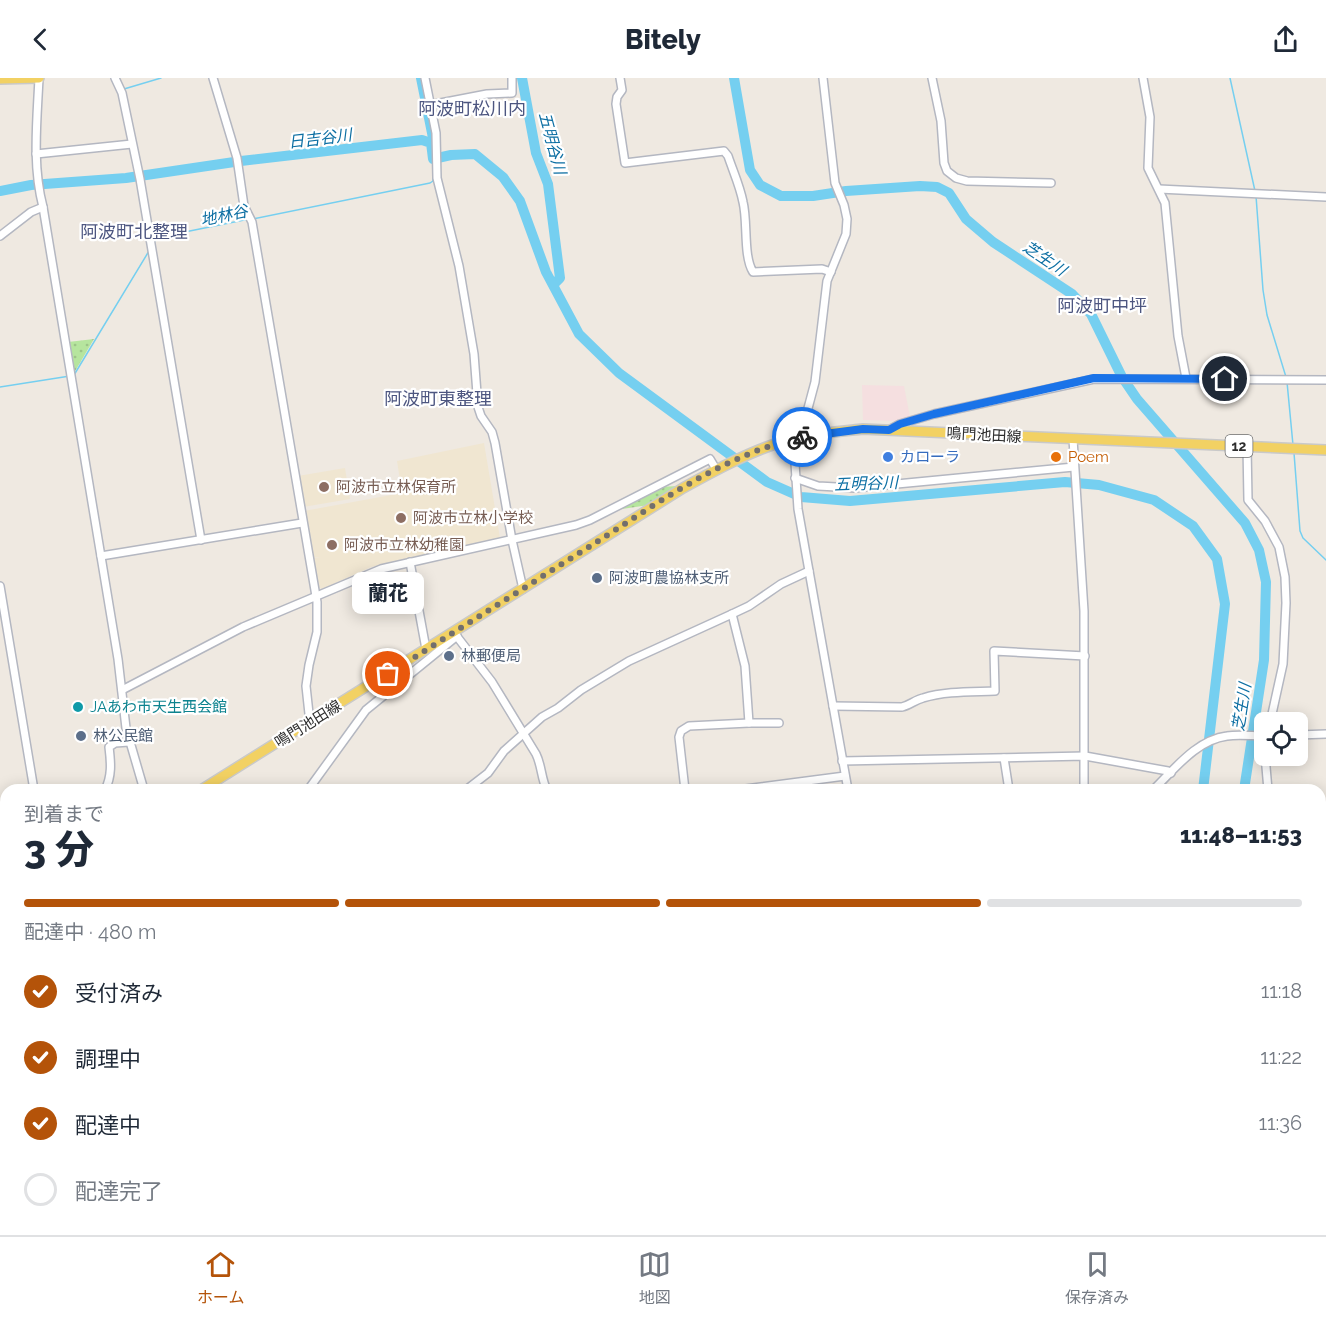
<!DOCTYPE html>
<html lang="ja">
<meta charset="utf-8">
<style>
body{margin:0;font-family:Raleway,"Noto Sans JP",sans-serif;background:#f6f6f7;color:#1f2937;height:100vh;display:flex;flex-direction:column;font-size:22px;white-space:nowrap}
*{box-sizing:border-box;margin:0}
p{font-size:20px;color:#747a83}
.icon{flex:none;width:33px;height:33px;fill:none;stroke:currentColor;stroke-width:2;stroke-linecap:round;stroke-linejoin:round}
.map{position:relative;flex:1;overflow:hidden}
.sheet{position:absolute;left:0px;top:706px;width:1326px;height:452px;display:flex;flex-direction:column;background:#fff;border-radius:18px 18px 0 0;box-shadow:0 3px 15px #0003}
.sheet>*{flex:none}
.fabs{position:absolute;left:1254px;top:634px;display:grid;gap:12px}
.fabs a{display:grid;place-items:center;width:54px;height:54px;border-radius:9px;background:#fff;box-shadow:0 3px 15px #0003;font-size:30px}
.pin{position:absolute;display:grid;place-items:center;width:51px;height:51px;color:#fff;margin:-26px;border:3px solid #fff;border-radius:50%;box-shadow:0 2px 6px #0007}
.courier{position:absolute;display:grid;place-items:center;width:60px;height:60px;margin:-30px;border:4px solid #1a73e8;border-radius:50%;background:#fff;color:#222;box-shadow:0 2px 8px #0007}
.bubble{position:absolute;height:42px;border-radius:9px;background:#fff;box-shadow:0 3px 15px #0003;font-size:20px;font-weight:800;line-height:42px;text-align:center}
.headline em{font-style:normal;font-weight:800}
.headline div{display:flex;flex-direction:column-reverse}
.headline{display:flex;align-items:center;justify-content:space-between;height:102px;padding:0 24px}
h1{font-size:39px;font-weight:800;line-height:45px}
.bar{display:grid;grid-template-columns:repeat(4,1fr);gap:9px 6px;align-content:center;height:72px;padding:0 24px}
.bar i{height:8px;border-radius:4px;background:#e0e1e3}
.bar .current{background:#b45309}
.bar p{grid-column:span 4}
ol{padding:0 24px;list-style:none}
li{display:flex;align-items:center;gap:18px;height:66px}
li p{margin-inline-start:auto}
li .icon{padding:6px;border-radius:50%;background:#b45309;color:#fff;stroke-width:4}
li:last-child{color:#747a83}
li i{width:33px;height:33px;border:3px solid #e0e1e3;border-radius:50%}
header{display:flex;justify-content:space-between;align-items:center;height:78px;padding:0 24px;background:#fff;font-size:27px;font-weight:800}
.dock{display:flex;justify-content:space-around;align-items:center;height:84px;border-top:2px solid #e0e1e3;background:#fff;font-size:16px;color:#747a83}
.dock a{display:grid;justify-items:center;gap:3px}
.dock .current{color:#b45309}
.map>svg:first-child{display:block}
</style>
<header><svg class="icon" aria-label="back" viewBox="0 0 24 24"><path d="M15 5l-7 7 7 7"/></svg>Bitely<svg class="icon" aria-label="share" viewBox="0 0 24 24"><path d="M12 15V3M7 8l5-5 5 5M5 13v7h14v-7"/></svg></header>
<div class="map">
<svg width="1326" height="1157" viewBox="0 0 1326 1157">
<defs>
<pattern id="grass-dots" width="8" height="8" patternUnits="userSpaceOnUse" patternTransform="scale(1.5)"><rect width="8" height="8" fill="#b6e59e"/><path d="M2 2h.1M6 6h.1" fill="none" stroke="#9dc588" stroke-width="1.8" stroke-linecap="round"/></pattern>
<pattern id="forest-crowns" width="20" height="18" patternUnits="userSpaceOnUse" patternTransform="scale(1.5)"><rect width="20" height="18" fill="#b6e59e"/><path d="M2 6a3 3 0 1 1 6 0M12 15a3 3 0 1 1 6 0" fill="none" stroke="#9dc588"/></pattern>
</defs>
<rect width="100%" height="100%" fill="#efe9e1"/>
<g fill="#f0e6d1">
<path d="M484,365L500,460L371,489L322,511L316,508L311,480L321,479H312L304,433L402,415L397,383Z"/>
<path d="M345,390L350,421L303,429L298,398Z"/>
</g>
<path fill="#f5dfe0" d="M862,307L904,308L910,339L894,343L863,342Z"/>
<g fill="url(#grass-dots)">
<path d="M94,261L74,295L68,264Z"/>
<path d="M678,408L649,427L615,432L659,409Z"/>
</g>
<path fill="url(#forest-crowns)" d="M1320,1094H1326V1157H1169L1160,1152H1320Z"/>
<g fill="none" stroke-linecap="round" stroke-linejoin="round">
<g stroke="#75cff0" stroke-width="1.5">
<path d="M1230,0L1255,113"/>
<path d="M124,11L161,0"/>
<path d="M1256,118L1263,212L1267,237L1286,299"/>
<path d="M253,141L430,105L433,103V81"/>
<path d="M153,166L156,161L165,158L249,141"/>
<path d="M74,297L149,173"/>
<path d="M1287,304L1293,367"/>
<path d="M0,309L70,298"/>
<path d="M1294,375L1300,453L1303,460L1326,482"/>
</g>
<g stroke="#75cff0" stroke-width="10">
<path d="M421,0L432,55L433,61L431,65"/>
<path d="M522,0L536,75L548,106L560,200L554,206"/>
<path d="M734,0L750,92L760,107L781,118H813L846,113L920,108L937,109L949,115L966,141L993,164L1072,216L1091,236L1122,299L1137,321L1245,445L1259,472L1266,504L1264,582L1244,712"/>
<path d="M0,113L31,107L126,100L241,83L422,62L431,65L433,81L451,77L475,76L503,99L520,123L546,194L579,256L619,295L767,404L801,419L850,423L1065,404L1099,407L1154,422L1193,448L1217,481L1225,526L1203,712"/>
<path d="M1320,1037L1326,1079"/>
<path d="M1262,1152L1263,1157"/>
</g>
<g stroke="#b4b7c1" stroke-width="10">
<g id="minor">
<path d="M39,0C37,43 32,87 43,129L118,581L126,650L144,712"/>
<path d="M115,0L122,15L140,101L201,462"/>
<path d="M213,0L237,80L244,128L252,144L317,524V554L309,587L306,608L310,645"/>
<path d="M425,0L436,55L437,100L459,188L474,276L478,329L481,338L492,354L495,365L512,462L523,511"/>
<path d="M620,0L622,12L617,19L616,26L625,85L724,73L728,78C733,93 740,108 743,124C748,144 743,178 753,194L822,191L831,194"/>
<path d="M932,0L941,43L944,85L947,93L956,100L967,103L1051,105"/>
<path d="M1143,0L1150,39L1148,90L1165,125L1178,258L1186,300"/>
<path d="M430,27L487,16L512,15V0"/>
<path d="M36,76L132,66"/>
<path d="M1159,111L1326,119"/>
<path d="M0,158L31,134L43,129"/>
<path d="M889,352L900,346L934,336L1094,301L1326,302"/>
<path d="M803,359V349L815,304L827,203L846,156L847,141L844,127L835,105L823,0"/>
<path d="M791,361L794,370L798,431L848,712"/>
<path d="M1073,361L1084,533V712"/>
<path d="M1247,368L1248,422L1265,443L1279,469L1285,499L1286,525L1283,586L1270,645"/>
<path d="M795,400L818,408L855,410L1074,389"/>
<path d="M101,478L302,445"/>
<path d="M410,484L426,571"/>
<path d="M0,508L34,712"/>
<path d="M732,536L745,588L749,645H779"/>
<path d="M455,556L492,604L536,676C542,688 541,701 547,712"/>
<path d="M122,612L243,549L381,491L576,447L590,442L710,381L716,391"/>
<path d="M833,628L902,629C910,627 915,622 923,620C946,613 971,614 995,613L994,573L1085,578"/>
<path d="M1298,657L1326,656"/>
<path d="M1264,666L1268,712"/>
<path d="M1004,680L1009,712"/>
<path d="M842,683L1085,678L1168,693L1171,695"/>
<path d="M105,712C112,698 111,685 109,669L115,665L129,664"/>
<path d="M308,712L366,632L457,558"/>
<path d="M466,712L488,695L504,673L542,639L558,630L581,612L629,583L732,536L749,528L781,506L809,493"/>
<path d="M685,712L679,659L681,653L689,648L749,645"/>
<path d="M738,712L845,698"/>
<path d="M1153,712C1174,692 1196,662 1227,658C1239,656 1252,658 1264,658"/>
<path d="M0,767L6,764"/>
<path d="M1320,792L1326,793"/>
<path d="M0,902L6,903"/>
<path d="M1320,909L1326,911"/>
<path d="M1320,948L1326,952"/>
<path d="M0,1000L6,999"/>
<path d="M68,1157L79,1152"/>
</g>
</g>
<g stroke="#c9c9c9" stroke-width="12">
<g id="major">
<path d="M0,1L39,0"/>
<path d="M201,712L683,410C712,394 743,377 775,366C803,356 834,354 863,351L1326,372"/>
<path d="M0,811L6,808"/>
</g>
</g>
<use href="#minor" stroke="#fff" stroke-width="7"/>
<use href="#major" stroke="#f2d163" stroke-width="9"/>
</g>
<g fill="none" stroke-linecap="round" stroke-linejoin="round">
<path stroke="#726f6d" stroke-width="6" stroke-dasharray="0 10.8" d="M388,596C456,553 524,510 592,467C658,425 725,376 802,359"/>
<path stroke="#1a73e8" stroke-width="8" d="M802,359L863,351L889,352L900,346L934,336L1094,300L1225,301"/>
</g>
<circle fill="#3f7fe0" stroke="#fff" stroke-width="2" cx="888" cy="379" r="6"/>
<circle fill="#e8710a" stroke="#fff" stroke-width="2" cx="1056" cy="379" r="6"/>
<g fill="#8d6e63" stroke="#fff" stroke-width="2">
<circle cx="324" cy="409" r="6"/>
<circle cx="401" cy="440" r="6"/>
<circle cx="332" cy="467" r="6"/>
</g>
<g fill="#5c6f8a" stroke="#fff" stroke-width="2">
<circle cx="597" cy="500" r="6"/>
<circle cx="449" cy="578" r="6"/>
<circle cx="81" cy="658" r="6"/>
</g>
<circle fill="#0f9aa8" stroke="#fff" stroke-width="2" cx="78" cy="629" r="6"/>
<g text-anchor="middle" stroke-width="4.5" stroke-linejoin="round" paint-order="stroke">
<rect fill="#fff" stroke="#6d6d6d" stroke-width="1.5" x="1225.5" y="357" width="27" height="22" rx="4.5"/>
<g font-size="14" font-weight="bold" fill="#2e2e2e">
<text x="1239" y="373">12</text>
</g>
<g font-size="15" fill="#2e2e2e" stroke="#fff">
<text transform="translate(984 357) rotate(3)" y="5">鳴門池田線</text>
<text transform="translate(308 646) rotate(-32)" y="5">鳴門池田線</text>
</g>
<g font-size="15" fill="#366cbe" stroke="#fff" text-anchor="start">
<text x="900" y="384">カローラ</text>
</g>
<g font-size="15" fill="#c56008" stroke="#fff" text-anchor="start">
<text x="1068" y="384">Poem</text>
</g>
<g font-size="15" fill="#785e54" stroke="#fff" text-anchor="start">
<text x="336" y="414">阿波市立林保育所</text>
<text x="413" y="445">阿波市立林小学校</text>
<text x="344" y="472">阿波市立林幼稚園</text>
</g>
<g font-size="15" fill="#4e5e75" stroke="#fff" text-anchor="start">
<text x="609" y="505">阿波町農協林支所</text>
<text x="461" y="583">林郵便局</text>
<text x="93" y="663">林公民館</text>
</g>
<g font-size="15" fill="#0d838f" stroke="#fff" text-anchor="start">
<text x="90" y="634">JAあわ市天生西会館</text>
</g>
<g font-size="16" font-style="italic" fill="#0d6fa3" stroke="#fff">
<text transform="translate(320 60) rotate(-7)" y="6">日吉谷川</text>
<text transform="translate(553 65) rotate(75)" y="6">五明谷川</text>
<text transform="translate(224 137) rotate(-12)" y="6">地林谷</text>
<text transform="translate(1045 180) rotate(34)" y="6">芝生川</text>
<text transform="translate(866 405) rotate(-2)" y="6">五明谷川</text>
<text transform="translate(1241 629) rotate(-81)" y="6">芝生川</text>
</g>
<g font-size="18" fill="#4d5680" stroke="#fff">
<text x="472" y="37">阿波町松川内</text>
<text x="134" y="160">阿波町北整理</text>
<text x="1102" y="234">阿波町中坪</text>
<text x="438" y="327">阿波町東整理</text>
</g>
</g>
</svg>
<div class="fabs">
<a><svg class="icon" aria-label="locate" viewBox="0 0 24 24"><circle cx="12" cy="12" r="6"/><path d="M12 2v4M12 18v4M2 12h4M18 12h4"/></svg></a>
</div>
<div class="pin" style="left:388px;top:596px;background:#ea580c"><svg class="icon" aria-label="bag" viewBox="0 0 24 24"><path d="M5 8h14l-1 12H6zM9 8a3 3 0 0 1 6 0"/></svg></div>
<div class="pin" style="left:1225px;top:301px;background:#1f2937"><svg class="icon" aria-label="home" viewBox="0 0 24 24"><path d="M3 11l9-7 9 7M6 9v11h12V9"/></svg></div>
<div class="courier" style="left:802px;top:359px"><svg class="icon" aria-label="bike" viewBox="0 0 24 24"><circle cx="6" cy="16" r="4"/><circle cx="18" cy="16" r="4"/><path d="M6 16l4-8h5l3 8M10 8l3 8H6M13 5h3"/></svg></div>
<div class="bubble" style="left:352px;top:494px;width:72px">蘭花</div>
<section class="sheet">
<div class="headline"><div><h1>3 分</h1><p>到着まで</p></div><em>11:48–11:53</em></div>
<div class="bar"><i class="current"></i><i class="current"></i><i class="current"></i><i></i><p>配達中 · 480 m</p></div>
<ol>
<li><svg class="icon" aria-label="check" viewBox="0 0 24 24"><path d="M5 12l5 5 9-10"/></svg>受付済み<p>11:18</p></li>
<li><svg class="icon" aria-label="check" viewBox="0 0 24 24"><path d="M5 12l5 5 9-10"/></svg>調理中<p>11:22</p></li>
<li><svg class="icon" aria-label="check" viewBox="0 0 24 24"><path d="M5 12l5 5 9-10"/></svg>配達中<p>11:36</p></li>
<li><i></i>配達完了</li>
</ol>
</section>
</div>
<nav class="dock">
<a class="current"><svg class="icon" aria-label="home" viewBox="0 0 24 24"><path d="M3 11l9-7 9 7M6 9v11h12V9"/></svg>ホーム</a>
<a><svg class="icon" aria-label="map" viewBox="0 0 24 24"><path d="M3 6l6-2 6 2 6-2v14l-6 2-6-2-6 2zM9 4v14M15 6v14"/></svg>地図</a>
<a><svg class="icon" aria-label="saved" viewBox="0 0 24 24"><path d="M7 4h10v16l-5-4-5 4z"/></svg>保存済み</a>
</nav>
